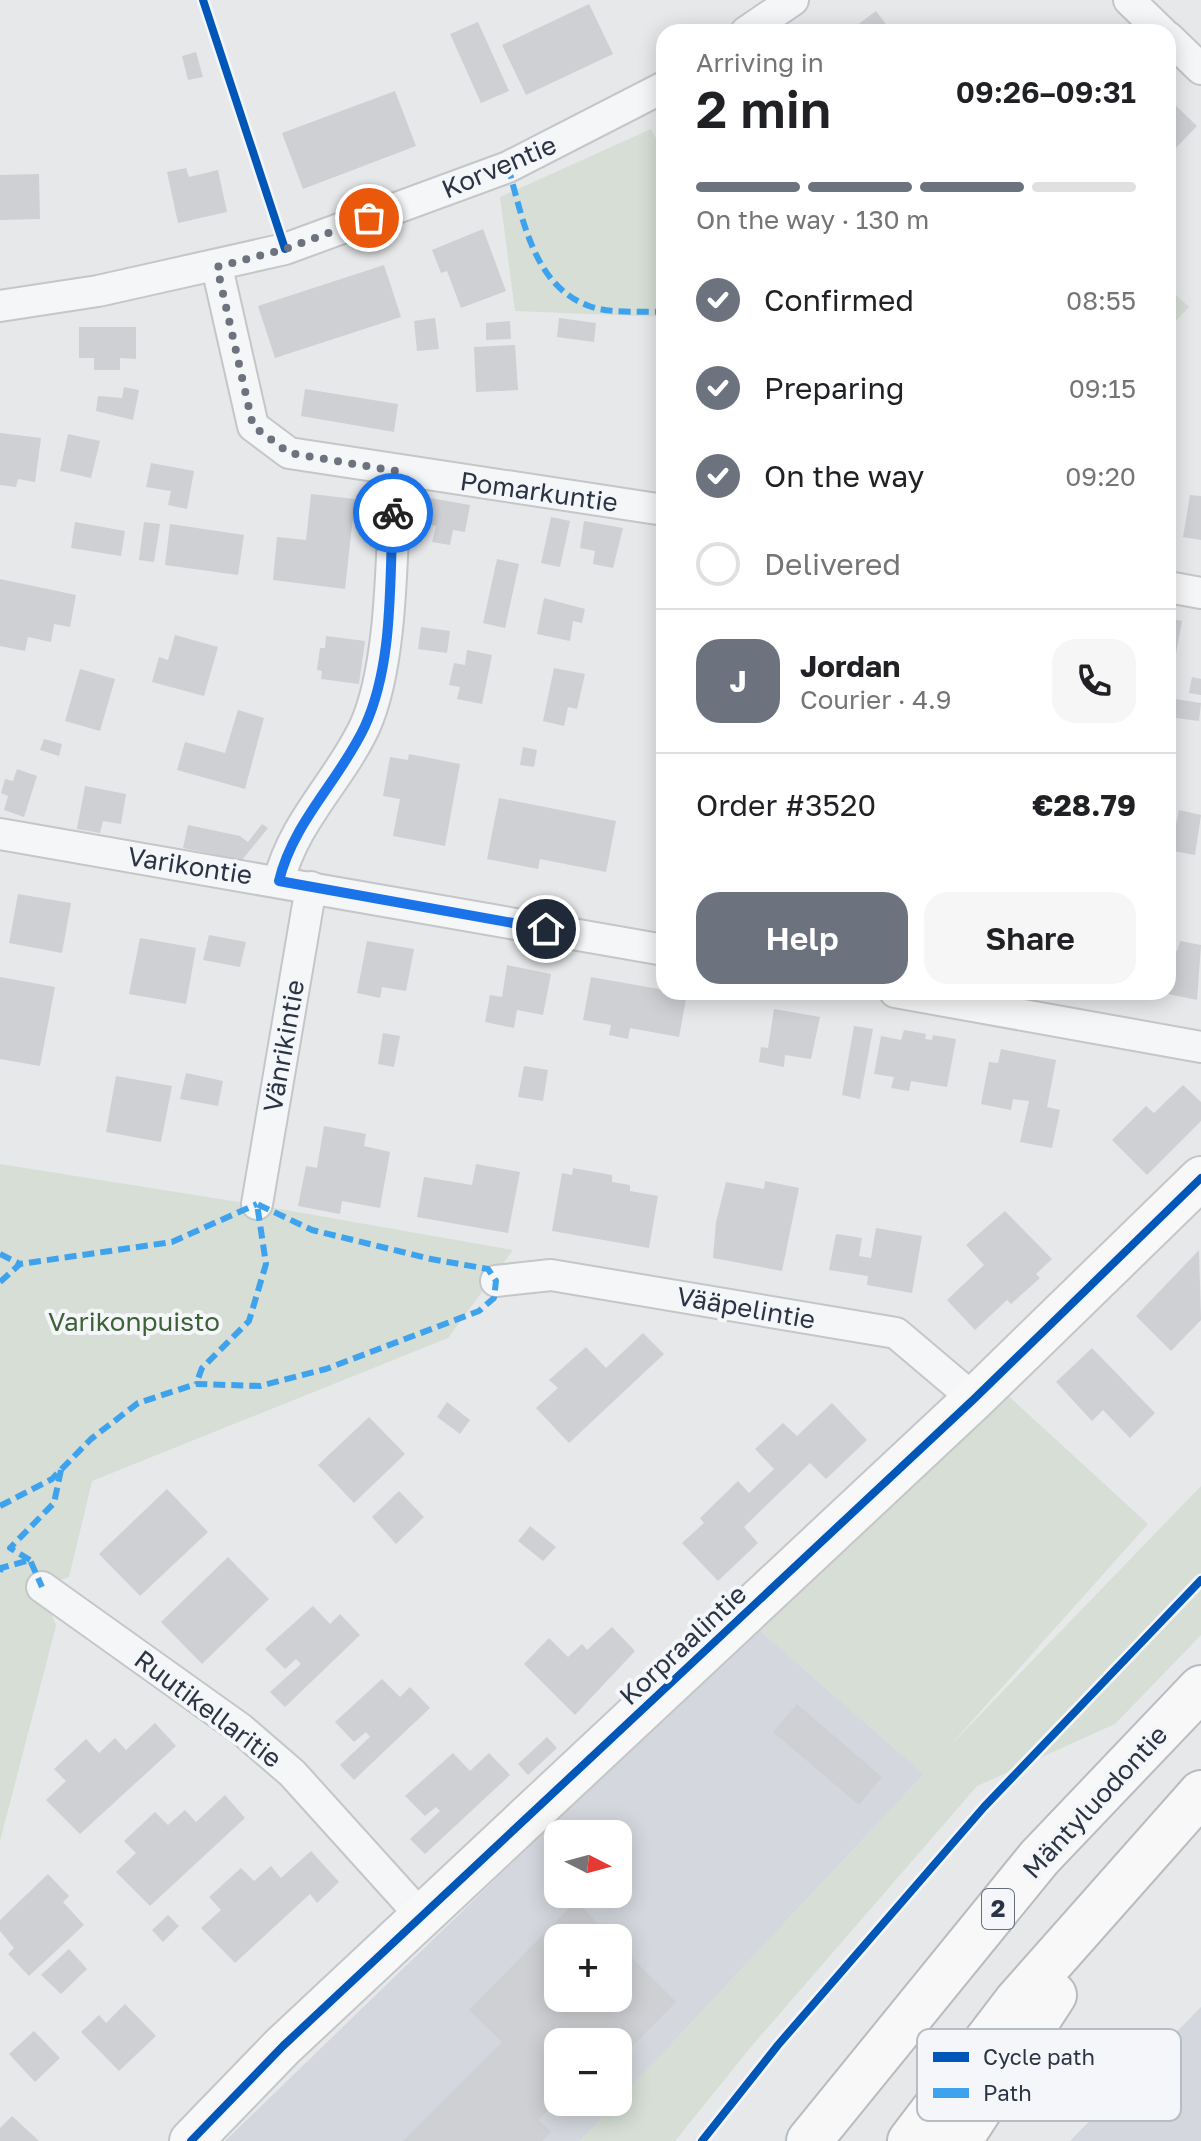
<!DOCTYPE html>
<meta charset="utf-8">
<style>
body{margin:0;font-family:"Golos Text",sans-serif;background:#f6f6f6;color:#202124;height:100vh;display:flex;flex-direction:column;font-size:30px;white-space:nowrap}
*{box-sizing:border-box;margin:0}
p{font-size:26px;color:#757577}
.icon{flex:none;width:44px;height:44px;fill:none;stroke:currentColor;stroke-width:2;stroke-linecap:round;stroke-linejoin:round}
.map{position:relative;flex:1;overflow:hidden}
.drawer{position:absolute;left:656px;top:24px;width:520px;height:976px;display:flex;flex-direction:column;background:#fff;border-radius:24px;box-shadow:0 4px 20px #0003}
.drawer>*{flex:none}
.needle{width:52px;rotate:96deg}
.fabs{position:absolute;left:544px;top:1820px;display:grid;gap:16px}
.fabs a{display:grid;place-items:center;width:88px;height:88px;border-radius:16px;background:#fff;box-shadow:0 4px 20px #0003;font-size:40px}
.pin{position:absolute;display:grid;place-items:center;width:68px;height:68px;color:#fff;margin:-34px;border:4px solid #fff;border-radius:50%;box-shadow:0 2px 8px #0007}
.courier{position:absolute;display:grid;place-items:center;width:80px;height:80px;margin:-40px;border:6px solid #1a73e8;border-radius:50%;background:#fff;color:#222;box-shadow:0 2px 10px #0007}
.head em{font-style:normal;font-weight:600}
.head div{display:flex;flex-direction:column-reverse}
.head{display:flex;align-items:center;justify-content:space-between;height:136px;padding:0 40px}
h1{font-size:52px;font-weight:600;line-height:60px}
.bar{display:grid;grid-template-columns:repeat(4,1fr);gap:12px 8px;align-content:center;height:96px;padding:0 40px}
.bar i{height:10px;border-radius:6px;background:#e0e0e0}
.bar .on{background:#6c737f}
.bar p{grid-column:span 4}
.line{display:flex;align-items:center;gap:20px;padding:0 40px;border-top:2px solid #e0e0e0}
.line div{flex:1}
.round{display:grid;place-items:center;flex:none;width:84px;height:84px;border-radius:24px;background:#f6f6f6}
ol{padding:0 40px;list-style:none}
li{display:flex;align-items:center;gap:24px;height:88px}
li p{margin-inline-start:auto}
li .icon{padding:8px;border-radius:50%;background:#6c737f;color:#fff;stroke-width:4}
li:last-child{color:#757577}
li i{width:44px;height:44px;border:4px solid #e0e0e0;border-radius:50%}
.action{display:flex;gap:16px;margin-top:auto;padding:16px 40px}
.action a{flex:1;height:92px;border-radius:24px;background:#6c737f;color:#fff;font-size:32px;font-weight:600;line-height:92px;text-align:center}
.action a+a{background:#f6f6f6;color:#202124}
.map>svg:first-child{display:block}
</style>
<div class="map">
<svg width="1201" height="2141" viewBox="0 0 1201 2141">
<rect width="100%" height="100%" fill="#e6e8ea"/>
<g fill="#d4d7dd" fill-rule="evenodd">
<path d="M756,1627L924,1774L618,2101V2042H558V2102H617L580,2141H225ZM558,1834H618V1894H558ZM558,1938H618V1998H558Z"/>
<path d="M1201,2007V2141H1070Z"/>
</g>
<g fill="#d6ded6">
<path d="M651,129L664,154V317L515,311L500,197Z"/>
<path d="M1168,288L1189,307L1168,329Z"/>
<path d="M0,1164L257,1205L513,1250L448,1338L92,1481L69,1577L42,1587L56,1626L0,1841Z"/>
<path d="M992,1381L1148,1524L946,1750L1201,1486V1635L1115,1724L977,1786L750,2048L675,2141H580L924,1774L756,1627Z"/>
</g>
<g fill="#ced0d3">
<path d="M589,4L613,54L526,95L502,45Z"/>
<path d="M876,11L892,32H848Z"/>
<path d="M478,22L509,91L481,103L450,34Z"/>
<path d="M196,52L203,77L188,80L182,56Z"/>
<path d="M395,91L416,146L303,189L282,133Z"/>
<path d="M1168,98L1197,126L1168,156Z"/>
<path d="M186,168L189,177L218,170L227,212L178,223L167,172Z"/>
<path d="M39,174L40,219L0,220V175Z"/>
<path d="M483,229L506,291L461,308L447,271L441,273L432,250Z"/>
<path d="M384,265L401,317L275,358L258,306Z"/>
<path d="M435,318L439,349L417,351L414,321Z"/>
<path d="M559,318L596,323L594,342L557,337Z"/>
<path d="M510,321L511,339L486,340V323Z"/>
<path d="M79,327H136V359L120,358V370H94V358H79Z"/>
<path d="M657,343H664V398H661Z"/>
<path d="M515,345L518,390L476,392L474,347Z"/>
<path d="M124,387L139,390L133,420L96,411L98,396L122,398Z"/>
<path d="M305,389L398,404L394,432L301,416Z"/>
<path d="M0,433L41,438L35,482L18,479L16,487L0,485Z"/>
<path d="M68,434L100,441L91,478L60,471Z"/>
<path d="M661,438H664V480H660Z"/>
<path d="M151,463L194,471L187,509L168,505L171,491L146,487Z"/>
<path d="M311,494L355,499L345,589L273,580L277,537L306,540Z"/>
<path d="M1190,495L1201,496V540L1183,537Z"/>
<path d="M430,498L470,505L465,532L453,530L450,545L432,542L436,526L425,524Z"/>
<path d="M551,517L570,521L560,567L541,563Z"/>
<path d="M584,521L623,528L613,568L593,564L595,551L580,548Z"/>
<path d="M75,522L125,531L121,556L71,548Z"/>
<path d="M144,522L160,524L154,562L139,560Z"/>
<path d="M170,524L244,535L238,575L165,565Z"/>
<path d="M497,559L519,564L505,628L483,623Z"/>
<path d="M0,579L76,595L70,627L54,624L51,642L28,637L25,651L0,646Z"/>
<path d="M544,598L585,609L582,623L573,621L570,641L537,634Z"/>
<path d="M1168,618L1182,621L1174,664L1168,663Z"/>
<path d="M421,627L450,631L447,653L418,649Z"/>
<path d="M175,635L218,647L204,696L152,682L159,657L168,660Z"/>
<path d="M326,636L365,641L359,684L321,679L322,671L317,670L320,648H325Z"/>
<path d="M467,650L492,655L482,704L457,699L460,687L449,685L454,663L465,665Z"/>
<path d="M554,668L585,674L577,709L568,707L564,726L543,721Z"/>
<path d="M80,669L115,679L100,731L65,721Z"/>
<path d="M1192,677L1201,679V695L1189,693Z"/>
<path d="M1169,698L1201,703L1199,721L1168,717Z"/>
<path d="M238,710L264,718L245,789L177,770L185,742L225,753Z"/>
<path d="M44,739L62,744L59,756L40,750Z"/>
<path d="M523,747L537,750L534,767L520,765Z"/>
<path d="M409,754L460,764L445,846L393,836L400,799L383,796L390,757L408,760Z"/>
<path d="M17,769L37,776L24,817L4,810L8,796L1,793L5,779L13,781Z"/>
<path d="M85,786L126,794L121,824L103,821L100,833L77,829Z"/>
<path d="M499,798L616,821L606,872L540,859L538,869L487,859Z"/>
<path d="M1179,810L1201,815L1195,855L1168,850V827L1175,829Z"/>
<path d="M262,824L268,828L242,860L183,848L188,825L240,836L248,842Z"/>
<path d="M18,894L71,903L62,953L9,943Z"/>
<path d="M209,935L246,942L240,967L203,960Z"/>
<path d="M140,938L196,948L186,1004L129,994Z"/>
<path d="M367,941L414,949L406,991L382,987L380,998L357,993Z"/>
<path d="M1180,941L1201,945L1197,1000L1168,994V949L1177,951Z"/>
<path d="M507,965L551,974L543,1015L517,1010L514,1028L485,1022L490,995L502,997Z"/>
<path d="M0,977L55,987L40,1066L0,1059Z"/>
<path d="M591,977L687,994L679,1037L630,1028L628,1039L609,1035L611,1025L583,1020Z"/>
<path d="M774,1009L820,1017L811,1059L785,1055L784,1067L759,1062L761,1047L768,1048Z"/>
<path d="M854,1026L873,1029L860,1099L842,1095Z"/>
<path d="M904,1030L926,1034L925,1039L932,1040L933,1035L956,1039L947,1087L911,1081L909,1091L891,1088L894,1077L874,1074L881,1036L901,1040Z"/>
<path d="M383,1033L400,1036L394,1067L378,1064Z"/>
<path d="M1001,1049L1056,1060L1047,1107L1060,1110L1052,1148L1020,1142L1029,1101L1013,1099L1011,1110L981,1104L989,1062L998,1063Z"/>
<path d="M524,1066L548,1070L543,1101L518,1097Z"/>
<path d="M186,1073L223,1081L218,1106L180,1099Z"/>
<path d="M116,1076L172,1086L161,1142L106,1132Z"/>
<path d="M1183,1085L1201,1102V1121L1147,1175L1112,1140L1146,1106L1154,1113Z"/>
<path d="M324,1126L366,1134L364,1146L390,1152L380,1208L342,1201L340,1214L298,1206L306,1166L317,1168Z"/>
<path d="M476,1164L520,1172L508,1233L417,1217L424,1177L472,1185Z"/>
<path d="M573,1168L612,1175V1182L630,1185V1191L658,1196L649,1248L552,1231L562,1173L572,1175Z"/>
<path d="M765,1181L799,1188L782,1271L713,1258L716,1222L726,1182L764,1189Z"/>
<path d="M1005,1211L1052,1259L1036,1274L1040,1278L1011,1304L1007,1300L975,1330L947,1300L984,1265L966,1245Z"/>
<path d="M876,1228L922,1236L912,1293L867,1285L868,1276L829,1270L836,1234L862,1238L859,1256L871,1258Z"/>
<path d="M1199,1250L1201,1320L1171,1351L1136,1316Z"/>
<path d="M643,1333L664,1354L569,1443L536,1408L558,1388L549,1380L586,1347L606,1368Z"/>
<path d="M1092,1348L1155,1413L1130,1438L1103,1410L1092,1421L1056,1382Z"/>
<path d="M447,1402L470,1420L460,1434L437,1417Z"/>
<path d="M832,1403L867,1440L826,1479L810,1463L744,1527L758,1543L718,1581L682,1543L704,1523L700,1518L738,1481L749,1493L774,1469L755,1449L783,1423L797,1436Z"/>
<path d="M369,1417L405,1454L354,1503L318,1465Z"/>
<path d="M167,1489L208,1532L140,1596L99,1554Z"/>
<path d="M399,1491L424,1517L396,1544L372,1517Z"/>
<path d="M530,1526L556,1547L543,1561L518,1541Z"/>
<path d="M228,1557L269,1599L202,1664L161,1622Z"/>
<path d="M313,1606L330,1624L340,1614L360,1635L285,1707L270,1692L301,1664L296,1659L285,1669L265,1649Z"/>
<path d="M612,1627L635,1651L575,1715L524,1664L549,1638L568,1657L582,1644L587,1650Z"/>
<path d="M382,1679L400,1697L410,1687L430,1708L354,1780L340,1765L370,1737L366,1732L354,1742L335,1722Z"/>
<path d="M797,1704L882,1777L859,1805L773,1732Z"/>
<path d="M155,1723L176,1746L80,1834L46,1800L66,1781L54,1769L86,1739L99,1753L115,1738L126,1750Z"/>
<path d="M547,1737L557,1748L528,1775L518,1764Z"/>
<path d="M453,1753L470,1771L489,1753L510,1775L425,1854L410,1839L440,1811L436,1807L425,1816L405,1796Z"/>
<path d="M225,1795L245,1818L150,1906L116,1872L136,1853L124,1841L155,1812L168,1825L185,1810L196,1822Z"/>
<path d="M311,1851L339,1882L317,1903L310,1894L235,1963L201,1928L221,1910L209,1897L241,1868L254,1881L271,1866L281,1878Z"/>
<path d="M48,1874L69,1896L63,1902L84,1925L29,1976L8,1954L14,1948L0,1931V1920Z"/>
<path d="M576,1901L612,1938H558V1998H618V1944L676,2002L618,2061V2042H558V2100L538,2120L551,2132L542,2141H403L502,2042L469,2010Z"/>
<path d="M168,1915L179,1926L163,1942L152,1930Z"/>
<path d="M69,1949L87,1969L61,1994L41,1975Z"/>
<path d="M125,2004L156,2036L119,2071L81,2032L99,2015L106,2023Z"/>
<path d="M34,2031L60,2058L35,2082L9,2054Z"/>
<path d="M558,2102H578L567,2113Z"/>
<path d="M12,2116L39,2141H0V2128Z"/>
</g>
<g fill="none" stroke-linecap="round" stroke-linejoin="round">
<g stroke="#c4c6c8" stroke-width="34">
<g id="street">
<path d="M1129,0L1162,32"/>
<path d="M746,32L793,0"/>
<path d="M1168,37L1201,69"/>
<path d="M217,267L253,426L289,453L664,510"/>
<path d="M0,306L98,291L285,249L508,167L664,87"/>
<path d="M1168,587L1201,593"/>
<path d="M0,834L664,950"/>
<path d="M279,881C293,822 340,780 365,726C394,661 391,544 396,471"/>
<path d="M895,992L1201,1047"/>
<path d="M257,1204L311,887"/>
<path d="M496,1281L551,1275L896,1333L974,1399"/>
<path d="M42,1587L241,1729L292,1773L423,1918"/>
</g>
</g>
<g stroke="#c4c6c8" stroke-width="46">
<path id="secondary" d="M191,2141L283,2046L974,1399L1201,1178"/>
</g>
<g stroke="#b8bbbf" stroke-width="48">
<g id="highway">
<path d="M809,2141L1039,1858L1201,1688"/>
<path d="M910,2141L1016,2002L1201,1793"/>
<path d="M959,2141L1054,1995"/>
</g>
</g>
<use href="#street" stroke="#f5f6f7" stroke-width="30"/>
<use href="#secondary" stroke="#f8f8f8" stroke-width="42"/>
<use href="#highway" stroke="#f8f8f8" stroke-width="44"/>
<g stroke="#3ea3ec" stroke-width="6" stroke-dasharray="12 6" stroke-linecap="butt">
<path d="M508,167C523,218 533,286 589,306C610,314 641,311 664,312"/>
<path d="M0,1254L20,1264"/>
<path d="M0,1282L20,1264L172,1242L257,1204"/>
<path d="M0,1506L52,1479L91,1439L138,1403L196,1384L260,1386L326,1369L479,1311L494,1298L496,1281L488,1269L431,1259L312,1230L257,1204L266,1264L249,1321L202,1368L196,1384"/>
<path d="M30,1560L10,1548L54,1503L61,1470"/>
<path d="M0,1572L1,1568L30,1560L42,1587"/>
</g>
<g stroke="#f4f6f9" stroke-width="13">
<g id="cycleway">
<path d="M203,0L285,249"/>
<path d="M191,2141L283,2046L974,1399L1201,1178"/>
<path d="M702,2141L778,2045L984,1807L1201,1580"/>
</g>
</g>
<use href="#cycleway" stroke="#0057b8" stroke-width="8"/>
</g>
<g fill="none" stroke-linecap="round" stroke-linejoin="round">
<path stroke="#6c737f" stroke-width="8" stroke-dasharray="0 14.4" d="M369,218L285,249L217,267L253,426L289,453L396,471L393,513"/>
<path stroke="#1a73e8" stroke-width="10" d="M393,513C389,582 394,662 365,726C340,780 293,822 279,881L546,929"/>
</g>
<g text-anchor="middle" stroke-width="8" stroke-linejoin="round" paint-order="stroke">
<rect fill="#f4f6f9" stroke="#676e7b" stroke-width="2" x="982" y="1889" width="32" height="40" rx="6"/>
<g font-size="24" font-weight="bold" fill="#2b3445">
<text x="998" y="1917">2</text>
</g>
<g font-size="26" fill="#2b3445" stroke="#f4f6f9">
<text transform="translate(499 167) rotate(-23)" y="9">Korventie</text>
<text transform="translate(539 492) rotate(8)" y="9">Pomarkuntie</text>
<text transform="translate(190 866) rotate(9)" y="9">Varikontie</text>
<text transform="translate(284 1046) rotate(-80)" y="9">Vänrikintie</text>
<text transform="translate(746 1308) rotate(10)" y="9">Vääpelintie</text>
<text transform="translate(683 1645) rotate(-43)" y="9">Korpraalintie</text>
<text transform="translate(208 1709) rotate(37)" y="9">Ruutikellaritie</text>
<text transform="translate(1095 1802) rotate(-47)" y="9">Mäntyluodontie</text>
</g>
<g font-size="26" fill="#3f6138" stroke="#f4f6f9">
<text x="134" y="1331">Varikonpuisto</text>
</g>
</g>
<rect x="917" y="2029" width="264" height="92" rx="12" fill="#f4f6f9" stroke="#b8bcc3" stroke-width="2"/>
<rect x="933" y="2052" width="36" height="10" fill="#0057b8"/>
<rect x="933" y="2088" width="36" height="10" fill="#3ea3ec"/>
<g font-size="22" fill="#2b3445">
<text x="983" y="2065">Cycle path</text>
<text x="983" y="2101">Path</text>
</g>
</svg>
<div class="fabs">
<a><svg class="needle" viewBox="-14 -14 28 28"><path d="M0-13l5 13h-10z" fill="#e53935"/><path d="M0 13l5-13h-10z" fill="#757577"/></svg></a>
<a>+</a>
<a>−</a>
</div>
<div class="pin" style="left:369px;top:218px;background:#ea580c"><svg class="icon" aria-label="bag" viewBox="0 0 24 24"><path d="M5 8h14l-1 12H6zM9 8a3 3 0 0 1 6 0"/></svg></div>
<div class="pin" style="left:546px;top:929px;background:#1f2937"><svg class="icon" aria-label="home" viewBox="0 0 24 24"><path d="M3 11l9-7 9 7M6 9v11h12V9"/></svg></div>
<div class="courier" style="left:393px;top:513px"><svg class="icon" aria-label="bike" viewBox="0 0 24 24"><circle cx="6" cy="16" r="4"/><circle cx="18" cy="16" r="4"/><path d="M6 16l4-8h5l3 8M10 8l3 8H6M13 5h3"/></svg></div>
<section class="drawer">
<div class="head"><div><h1>2 min</h1><p>Arriving in</p></div><em>09:26–09:31</em></div>
<div class="bar"><i class="on"></i><i class="on"></i><i class="on"></i><i></i><p>On the way · 130 m</p></div>
<ol>
<li><svg class="icon" aria-label="check" viewBox="0 0 24 24"><path d="M5 12l5 5 9-10"/></svg>Confirmed<p>08:55</p></li>
<li><svg class="icon" aria-label="check" viewBox="0 0 24 24"><path d="M5 12l5 5 9-10"/></svg>Preparing<p>09:15</p></li>
<li><svg class="icon" aria-label="check" viewBox="0 0 24 24"><path d="M5 12l5 5 9-10"/></svg>On the way<p>09:20</p></li>
<li><i></i>Delivered</li>
</ol>
<div class="line" style="height:144px"><b class="round" style="background:#6c737f;color:#fff">J</b><div><b>Jordan</b><p>Courier · 4.9</p></div><a class="round"><svg class="icon" aria-label="phone" viewBox="0 0 24 24"><path d="M5 4h4l2 5-3 2q2 4 5 5l2-3 5 2v4C11 20 4 13 5 4z"/></svg></a></div>
<div class="line" style="height:104px"><div>Order #3520</div><b>€28.79</b></div>
<div class="action"><a>Help</a><a>Share</a></div>
</section>
</div>
